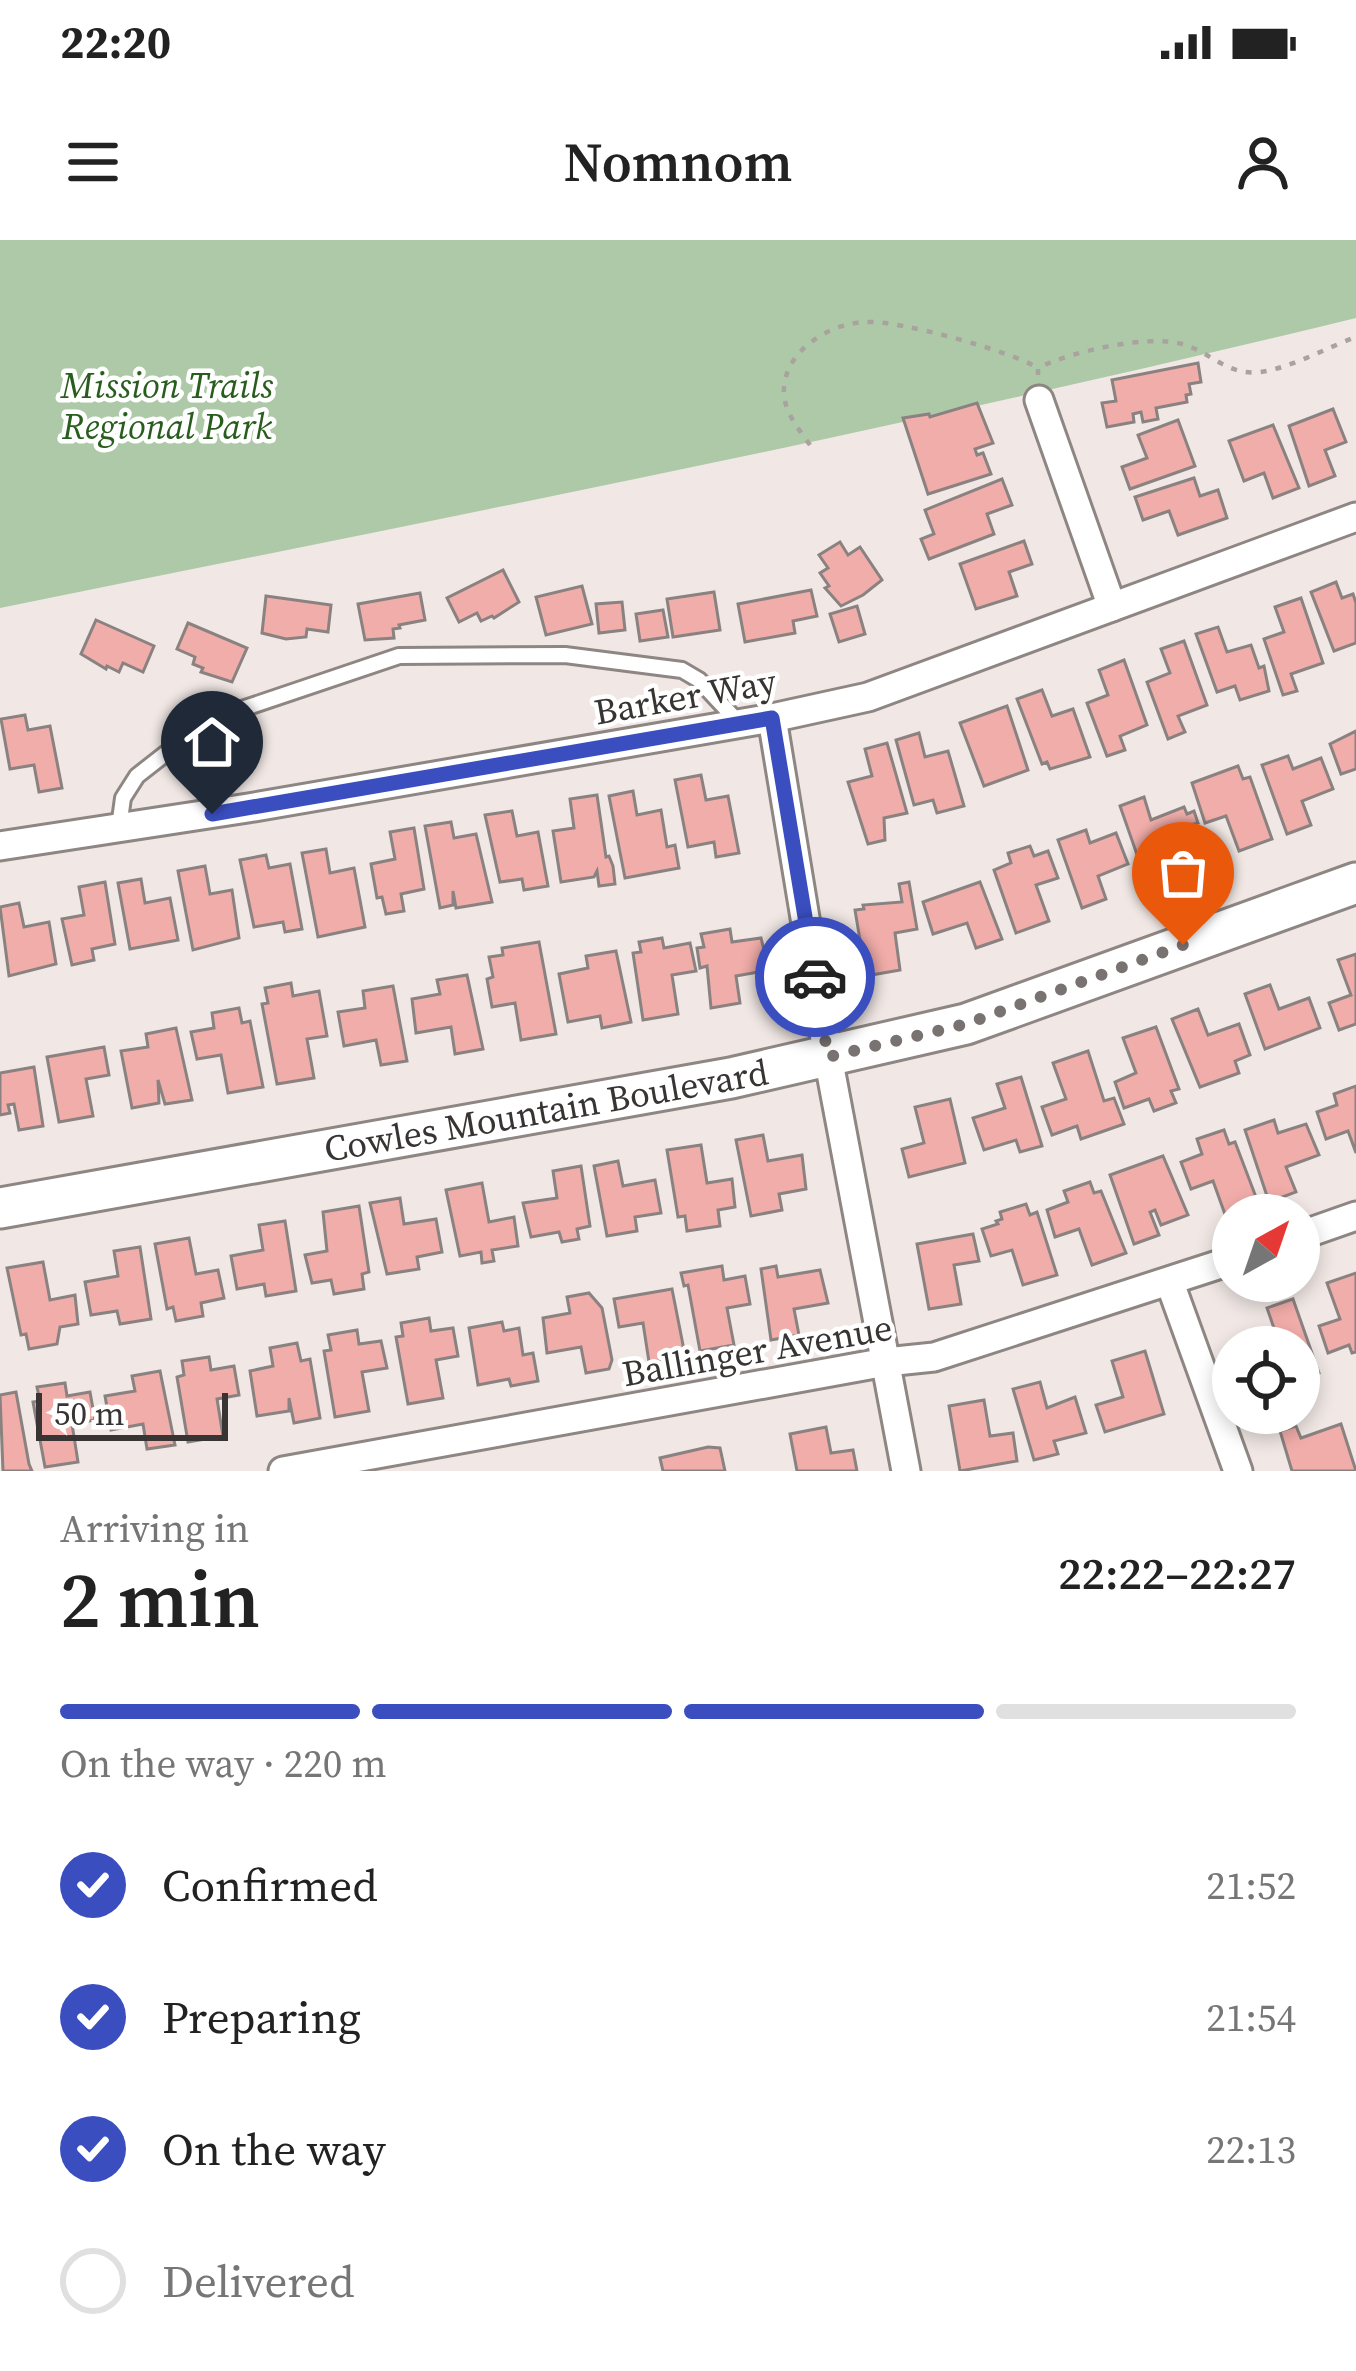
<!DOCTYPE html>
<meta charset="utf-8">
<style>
body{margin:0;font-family:"Source Serif 4",serif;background:#f6f6f6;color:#222;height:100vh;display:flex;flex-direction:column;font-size:45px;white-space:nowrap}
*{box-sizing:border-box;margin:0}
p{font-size:39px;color:#767676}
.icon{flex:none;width:66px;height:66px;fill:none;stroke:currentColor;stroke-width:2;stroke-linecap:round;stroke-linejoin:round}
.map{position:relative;height:1231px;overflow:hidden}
.details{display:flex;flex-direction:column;background:#fff;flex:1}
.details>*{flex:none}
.needle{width:78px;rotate:40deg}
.fabs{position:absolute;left:1212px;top:954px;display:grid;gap:24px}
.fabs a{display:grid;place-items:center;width:108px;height:108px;border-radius:50%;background:#fff;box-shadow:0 6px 18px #0003;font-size:60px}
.scale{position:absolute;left:36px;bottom:30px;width:192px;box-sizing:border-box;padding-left:12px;border:6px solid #373433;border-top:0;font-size:33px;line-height:42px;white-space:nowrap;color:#373433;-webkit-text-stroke:9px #fff;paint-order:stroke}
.pin{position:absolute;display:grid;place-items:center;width:102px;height:102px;color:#fff;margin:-123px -51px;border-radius:50% 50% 50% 0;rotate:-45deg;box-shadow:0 0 12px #0007}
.pin .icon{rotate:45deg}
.courier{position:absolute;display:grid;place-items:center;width:120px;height:120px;margin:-60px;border:9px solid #3a4ec0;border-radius:50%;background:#fff;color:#222;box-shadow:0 3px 15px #0007}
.headline em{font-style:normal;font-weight:600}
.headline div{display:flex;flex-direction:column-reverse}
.headline{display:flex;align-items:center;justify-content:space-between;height:204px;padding:0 60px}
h1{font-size:78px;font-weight:600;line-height:90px}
.bar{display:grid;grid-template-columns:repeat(4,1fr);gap:18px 12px;align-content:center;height:144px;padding:0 60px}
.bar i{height:15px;border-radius:9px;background:#e0e0e0}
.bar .on{background:#3a4ec0}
.bar p{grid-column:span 4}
ol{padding:0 60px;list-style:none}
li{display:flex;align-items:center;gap:36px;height:132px}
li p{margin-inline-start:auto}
li .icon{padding:12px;border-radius:50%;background:#3a4ec0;color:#fff;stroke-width:4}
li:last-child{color:#767676}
li i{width:66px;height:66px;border:6px solid #e0e0e0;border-radius:50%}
.status{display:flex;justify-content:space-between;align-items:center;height:84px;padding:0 60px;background:#fff;direction:ltr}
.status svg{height:33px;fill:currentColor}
header{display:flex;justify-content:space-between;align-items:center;height:156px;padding:0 60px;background:#fff;font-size:54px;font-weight:600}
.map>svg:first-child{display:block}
</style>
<div class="status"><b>22:20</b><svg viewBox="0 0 49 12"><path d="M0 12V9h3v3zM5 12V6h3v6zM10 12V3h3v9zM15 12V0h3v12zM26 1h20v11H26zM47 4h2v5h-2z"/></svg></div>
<header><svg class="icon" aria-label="menu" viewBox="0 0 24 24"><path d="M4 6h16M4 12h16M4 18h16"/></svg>Nomnom<svg class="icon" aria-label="person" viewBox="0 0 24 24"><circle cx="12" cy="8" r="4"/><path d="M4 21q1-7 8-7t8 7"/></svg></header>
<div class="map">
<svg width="1356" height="1231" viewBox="0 0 1356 1231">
<rect width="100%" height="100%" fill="#f1e8e5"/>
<path fill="#aec9a8" d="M0,0H1356V78C907,188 453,276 0,368Z"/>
<g fill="#f1ada9" stroke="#8a8281" stroke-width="3">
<path d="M1198,123L1201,142L1189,144L1191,154L1186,155L1187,162L1156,168L1158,179L1143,182L1141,172L1133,174L1134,182L1107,187L1102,163L1116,161L1112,140Z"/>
<path d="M977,163L993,203L975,209L977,215L983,213L991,234L928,254L903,178L929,174L930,177Z"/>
<path d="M1333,169L1346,202L1325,210L1335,236L1309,246L1289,186Z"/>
<path d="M1178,180L1195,226L1130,249L1122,227L1147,218L1138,195Z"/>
<path d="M1273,185L1299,248L1273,258L1264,233L1244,241L1229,201Z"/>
<path d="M1194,238L1200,256L1218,250L1227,278L1178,295L1169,271L1143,280L1135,257Z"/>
<path d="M1002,239L1012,265L987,274L994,294L929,319L921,299L934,294L925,270Z"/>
<path d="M1024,301L1032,324L1009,332L1017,356L976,369L960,324Z"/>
<path d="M840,302L848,315L860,307L882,340L863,355L841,366L825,348L829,346L820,333L828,328L819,315Z"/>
<path d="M503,330L519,362L494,378L492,376L481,381L477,373L459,382L447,358Z"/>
<path d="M1336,342L1342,358L1353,354L1356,363V403L1334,411L1311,352Z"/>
<path d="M582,346L592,384L546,395L536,357Z"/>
<path d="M811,350L817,376L793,381L795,393L745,402L738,364Z"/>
<path d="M714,352L720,390L673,397L667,359Z"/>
<path d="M420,353L425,380L399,385L400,388L393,389L394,398L365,400L358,364Z"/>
<path d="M266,356L331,365L328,392L307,389L306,397L286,399L262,393Z"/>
<path d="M1301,358L1323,423L1291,434L1297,451L1283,455L1264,399L1284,392L1275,367Z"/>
<path d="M622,362L625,390L599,393L596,364Z"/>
<path d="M857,366L865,394L839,402L830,374Z"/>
<path d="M663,370L668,397L640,401L636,374Z"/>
<path d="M96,380L154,406L143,432L123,423L119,432L107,426L106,429L81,414Z"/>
<path d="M188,383L247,408L232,442L201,432L203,428L193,424L195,417L177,409Z"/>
<path d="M1218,387L1227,412L1251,405L1259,428L1264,426L1269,451L1240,460L1235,446L1217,452L1196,394Z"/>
<path d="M1184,401L1207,465L1178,476L1185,492L1168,499L1147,442L1170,433L1161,409Z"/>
<path d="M1124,420L1147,485L1120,496L1125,510L1107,516L1087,463L1108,455L1099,430Z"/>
<path d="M1042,450L1052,476L1073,469L1090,517L1050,529L1047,522L1042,524L1017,459Z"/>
<path d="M1007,466L1028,530L984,546L960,483Z"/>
<path d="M25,475L28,490L50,486L62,548L39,552L34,525L10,529L1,479Z"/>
<path d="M1356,491V529L1341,534L1330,504Z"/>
<path d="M919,493L925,517L948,511L964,566L937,573L933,560L914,565L896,500Z"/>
<path d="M887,503L907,573L884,578L885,600L868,604L848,542L872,536L865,509Z"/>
<path d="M1288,516L1293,529L1321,518L1333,549L1302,561L1311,585L1287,594L1262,525Z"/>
<path d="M1238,526L1243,539L1250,537L1272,599L1239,611L1226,576L1205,583L1192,543Z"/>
<path d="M701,535L706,560L728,556L739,613L716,617L714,602L688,607L675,540Z"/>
<path d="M633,551L637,575L661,570L667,607L675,605L679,628L625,638L609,556Z"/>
<path d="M597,555L606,617L609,616L613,626L615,644L599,646L597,631L594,637L561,642L553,591L574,588L570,559Z"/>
<path d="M1144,557L1151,580L1184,567L1187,574L1194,571L1198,583L1190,585L1197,599L1164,611L1174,636L1148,646L1120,566Z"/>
<path d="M512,571L517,596L538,592L548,646L524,650L522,639L500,642L485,575Z"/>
<path d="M451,582L454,598L476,594L492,662L456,668L453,651V665L440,668L425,586Z"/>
<path d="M414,588L424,649L401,654L404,671L386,674L382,657L377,658L371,624L395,619L390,592Z"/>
<path d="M1086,590L1090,603L1116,593L1128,624L1098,636L1106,659L1082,668L1058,600Z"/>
<path d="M1030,606L1034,616L1048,611L1058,638L1036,645L1049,681L1016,693L994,630L1011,623L1008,613Z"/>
<path d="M326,609L330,633L354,628L365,687L318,697L302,613Z"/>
<path d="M266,615L269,628L290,624L302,689L285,692L283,682L254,687L240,620Z"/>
<path d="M205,626L210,654L232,650L239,698L193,710L178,631Z"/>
<path d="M141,639L145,663L170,658L178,700L130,709L118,643Z"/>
<path d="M105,642L115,704L92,709L94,720L72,725L62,679L84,675L79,647Z"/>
<path d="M909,642L917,689L895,693L900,730L866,736L855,670L864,669L863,665L902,662L899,644Z"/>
<path d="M980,642L1002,699L976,708L967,683L933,694L923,662Z"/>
<path d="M19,663L24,687L49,682L56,724L9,736L0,667Z"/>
<path d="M730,689L732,702L761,698L769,730L736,736L740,763L711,768L707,726L700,728L697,708L704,707L701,694Z"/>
<path d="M662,698L664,708L690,703L696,731L672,735L678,774L643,780L633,713L641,712L639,702Z"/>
<path d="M539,702L556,794L521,800L515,763L492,767L487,739L493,737L489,717L503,715L502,708Z"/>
<path d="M616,711L631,782L602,788L600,776L568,782L559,734L588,728L586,716Z"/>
<path d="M1356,714V784L1339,790L1329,763L1351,755L1338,720Z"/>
<path d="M467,735L483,809L455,814L451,787L416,793L412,759L440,754L437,740Z"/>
<path d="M291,743L293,756L319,751L327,796L307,799L314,838L277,844L262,764L268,763L265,748Z"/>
<path d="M1270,745L1279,769L1309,758L1320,788L1265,809L1245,754Z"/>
<path d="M393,746L407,821L381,825L376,800L344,806L338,772L365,768L363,751Z"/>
<path d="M239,768L242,783L250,781L263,847L228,853L221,815L197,819L191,792L214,788L212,773Z"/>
<path d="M1198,769L1208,795L1239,784L1250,815L1235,821L1239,833L1200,847L1172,779Z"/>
<path d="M1156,787L1179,849L1171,851L1176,863L1154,871L1149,859L1124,868L1115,842L1136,833L1123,798Z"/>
<path d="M176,788L192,860L165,864L158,840L159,863L132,868L121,811L148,807L146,794Z"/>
<path d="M104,807L109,835L86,839L93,876L59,882L47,817Z"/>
<path d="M1088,811L1104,861L1114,858L1124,884L1081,899L1077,886L1052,895L1042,867L1066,859L1053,823Z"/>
<path d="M34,827L43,886L19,890L14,864L8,865L10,873L0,875V833Z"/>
<path d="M1021,837L1042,906L1020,912L1016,900L984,910L973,878L1005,868L997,844Z"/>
<path d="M1356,846V913L1348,891L1326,899L1317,872L1337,865L1334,854Z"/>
<path d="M950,859L965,923L909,937L902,909L924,903L915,867Z"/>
<path d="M1274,880L1278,893L1306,884L1319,915L1286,927L1296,952L1269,962L1245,890Z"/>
<path d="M1224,890L1229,904L1235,902L1259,965L1226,977L1213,941L1191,949L1181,922L1202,914L1197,899Z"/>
<path d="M763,895L768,921L802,915L806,949L779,954L782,970L751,976L736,900Z"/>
<path d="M701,905L707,943L732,939L735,967L718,970L720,986L687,991L685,976L678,977L667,910Z"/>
<path d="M1163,916L1188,975L1161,985L1155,970L1150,972L1159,995L1134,1004L1110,935Z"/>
<path d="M618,921L623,946L655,940L661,973L635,977L637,991L607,996L594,926Z"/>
<path d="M581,926L590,986L577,989L579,999L562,1002L559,992L531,997L523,963L557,958L553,931Z"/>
<path d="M1090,942L1094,953L1101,951L1126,1013L1092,1025L1079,989L1055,997L1047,970L1068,962L1064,951Z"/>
<path d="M482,943L489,982L514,977L518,1006L492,1010L494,1021L482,1023L481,1012L460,1016L446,950Z"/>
<path d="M400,958L404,984L436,979L442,1012L417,1017L419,1029L387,1034L370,963Z"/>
<path d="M1026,964L1030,975L1037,972L1057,1035L1023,1045L1012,1010L991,1016L982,989L998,984L996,981L1002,979L1000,972Z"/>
<path d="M359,966L369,1032L362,1034L364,1049L334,1054L331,1040L312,1043L305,1015L327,1011L323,972Z"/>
<path d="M285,981L296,1051L266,1056L264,1044L237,1049L231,1016L263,1010L259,985Z"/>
<path d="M973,994L979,1021L954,1025L961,1064L929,1069L917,1004Z"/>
<path d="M189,998L196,1034L218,1030L224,1058L201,1063L203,1076L176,1081L173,1067L167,1069L155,1004Z"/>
<path d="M140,1007L151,1079L120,1084L117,1071L91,1075L85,1042L118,1036L114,1011Z"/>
<path d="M43,1022L50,1060L75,1055L78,1084L60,1087L57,1104L29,1109L26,1094L21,1095L7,1028Z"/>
<path d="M722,1026L724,1040L745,1036L750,1064L727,1068L734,1105L700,1111L688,1045L684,1046L681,1033Z"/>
<path d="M776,1026L778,1037L820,1030L828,1063L794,1069L799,1095L771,1100L761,1029Z"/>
<path d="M1356,1033V1112L1352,1113L1349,1105L1328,1113L1319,1086L1340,1079L1327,1043Z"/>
<path d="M672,1049L685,1115L649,1122L643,1083L619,1087L614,1059Z"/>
<path d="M589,1053L602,1068L612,1120L609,1129L586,1133L581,1107L547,1113L543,1078L570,1073L567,1057Z"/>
<path d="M1293,1059L1319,1133L1299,1140V1107L1245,1106L1276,1094L1267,1068Z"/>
<path d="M429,1078L431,1091L453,1088L458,1116L436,1120L443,1158L408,1164L396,1097L403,1096L401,1083Z"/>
<path d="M502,1082L504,1091L519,1088L523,1115L533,1113L538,1141L511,1146L509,1139L478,1145L469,1088Z"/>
<path d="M357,1090L359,1104L381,1101L387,1128L362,1132L369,1171L335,1177L324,1111L331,1110L328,1095Z"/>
<path d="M297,1103L301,1121L310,1119L320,1178L294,1183L289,1158V1171L257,1176L250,1131L273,1126L270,1108Z"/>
<path d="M1145,1111L1164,1174L1105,1192L1096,1165L1123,1157L1112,1121Z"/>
<path d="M209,1117L211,1130L234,1126L239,1155L217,1159L223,1196L188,1202L177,1137L184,1135L182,1121Z"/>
<path d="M160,1131L175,1205L147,1209L143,1184L111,1190L105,1156L135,1151L132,1136Z"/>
<path d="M1040,1142L1047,1168L1075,1157L1086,1193L1054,1201L1058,1214L1034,1220L1013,1149Z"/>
<path d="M65,1143L67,1156L90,1152L95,1180L72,1184L78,1222L45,1227L33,1162L40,1161L37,1147Z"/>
<path d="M16,1152L29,1224L32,1231H3L0,1155Z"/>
<path d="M984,1160L990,1196L1013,1193L1017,1221L960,1231L949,1166Z"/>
<path d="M1341,1184L1356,1231H1292L1280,1191L1296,1186L1301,1198Z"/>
<path d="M826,1187L831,1213L853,1210L857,1231H797L790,1194Z"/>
<path d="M708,1207L720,1208L725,1231H663L660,1218Z"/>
</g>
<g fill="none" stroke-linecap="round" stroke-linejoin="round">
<g stroke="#8d8683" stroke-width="20">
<path id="lane" d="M119,587L123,558L137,536L174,507L245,468L399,416L565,415L682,430L699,440L739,483"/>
</g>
<g stroke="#8d8683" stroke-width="33">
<g id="street">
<path d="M1039,160L1112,367"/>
<path d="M772,478L828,817L906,1231"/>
<path d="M0,606L248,568L772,478L868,457L1356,277"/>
<path d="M1299,996L1356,976"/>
<path d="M1170,1043L1238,1231"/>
<path d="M283,1231L886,1122L934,1117L1233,1020"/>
</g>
</g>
<g stroke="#8d8683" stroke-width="45">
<path id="secondary" d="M0,968L731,838L966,784L1356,643"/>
</g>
<g stroke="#a9a3a0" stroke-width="4.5" stroke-dasharray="6 9" stroke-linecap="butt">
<path d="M1038,135V128C1070,112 1147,94 1182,104C1211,112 1227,136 1260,132C1291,128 1326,108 1356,97"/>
<path d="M810,205C799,189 786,175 784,155C781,113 828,83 866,82C899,80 1010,111 1038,128"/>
</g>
<use href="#lane" stroke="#fff" stroke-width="14"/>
<use href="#street" stroke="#fff" stroke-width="27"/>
<use href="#secondary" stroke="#fff" stroke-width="39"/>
</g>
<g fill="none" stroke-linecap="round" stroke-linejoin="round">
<path stroke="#787371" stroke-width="12" stroke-dasharray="0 21.6" d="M815,737L828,817L966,784L1183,705"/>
<path stroke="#3a4ec0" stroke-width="15" d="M212,574L772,478L815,737"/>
</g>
<g text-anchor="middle" stroke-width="9" stroke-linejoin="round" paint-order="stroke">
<g font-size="36" font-style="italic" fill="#295d1e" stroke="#fff">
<text x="167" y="158">Mission Trails<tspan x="167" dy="41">Regional Park</tspan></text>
</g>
<g font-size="36" fill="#373433" stroke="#fff">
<text transform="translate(685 456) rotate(-10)" y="13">Barker Way</text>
<text transform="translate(546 870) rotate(-10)" y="13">Cowles Mountain Boulevard</text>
<text transform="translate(757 1110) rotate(-10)" y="13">Ballinger Avenue</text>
</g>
</g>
</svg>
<div class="fabs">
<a><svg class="needle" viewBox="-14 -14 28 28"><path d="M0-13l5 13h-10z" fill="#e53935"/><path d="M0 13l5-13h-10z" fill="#767676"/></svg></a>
<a><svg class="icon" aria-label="locate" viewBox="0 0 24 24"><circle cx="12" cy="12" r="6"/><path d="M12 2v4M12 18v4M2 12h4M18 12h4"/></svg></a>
</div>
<div class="scale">50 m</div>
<div class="pin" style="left:1183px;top:705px;background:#ea580c"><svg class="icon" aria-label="bag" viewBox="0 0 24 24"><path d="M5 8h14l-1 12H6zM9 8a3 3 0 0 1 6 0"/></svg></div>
<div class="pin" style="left:212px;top:574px;background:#1f2937"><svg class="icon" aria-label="home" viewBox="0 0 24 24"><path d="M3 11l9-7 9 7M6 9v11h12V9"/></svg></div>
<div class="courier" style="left:815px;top:737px"><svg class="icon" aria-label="car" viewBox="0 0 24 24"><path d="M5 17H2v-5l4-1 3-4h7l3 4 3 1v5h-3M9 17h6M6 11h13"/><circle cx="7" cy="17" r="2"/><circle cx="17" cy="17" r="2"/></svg></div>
</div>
<section class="details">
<div class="headline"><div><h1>2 min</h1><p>Arriving in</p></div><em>22:22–22:27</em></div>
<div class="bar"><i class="on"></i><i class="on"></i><i class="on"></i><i></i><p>On the way · 220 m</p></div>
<ol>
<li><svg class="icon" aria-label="check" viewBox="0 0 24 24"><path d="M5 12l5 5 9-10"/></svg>Confirmed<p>21:52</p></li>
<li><svg class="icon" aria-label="check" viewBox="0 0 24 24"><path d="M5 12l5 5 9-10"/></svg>Preparing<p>21:54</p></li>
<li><svg class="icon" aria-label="check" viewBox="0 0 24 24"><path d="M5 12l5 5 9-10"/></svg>On the way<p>22:13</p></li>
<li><i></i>Delivered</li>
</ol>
</section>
